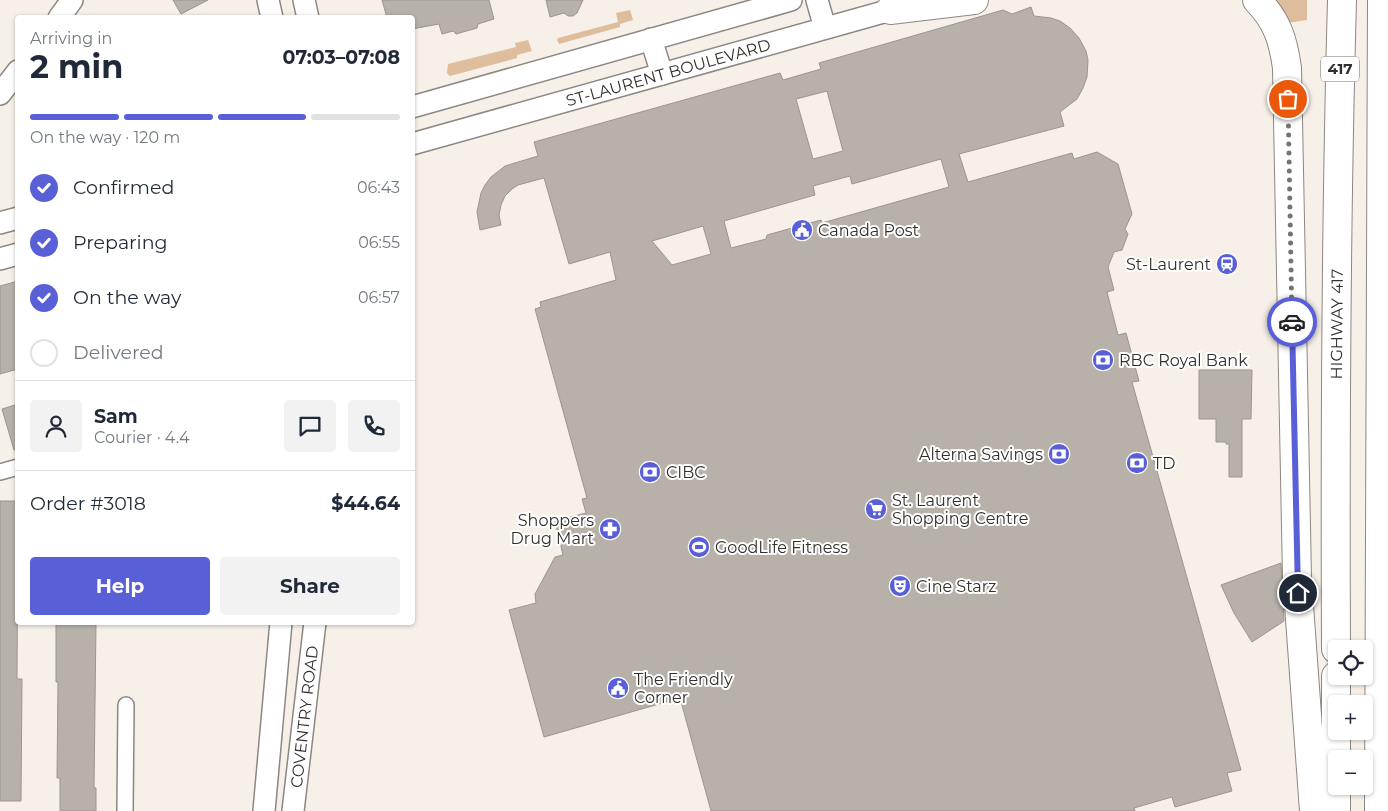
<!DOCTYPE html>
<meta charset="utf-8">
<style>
body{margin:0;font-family:Montserrat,sans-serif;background:#f2f2f3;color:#1f2937;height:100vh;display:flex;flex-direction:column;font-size:19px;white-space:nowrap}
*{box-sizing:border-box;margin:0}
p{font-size:16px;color:#747a83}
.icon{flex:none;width:28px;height:28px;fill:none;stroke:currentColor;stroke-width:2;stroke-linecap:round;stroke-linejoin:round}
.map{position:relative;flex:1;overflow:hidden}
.side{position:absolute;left:15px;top:15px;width:400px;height:610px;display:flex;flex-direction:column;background:#fff;border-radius:5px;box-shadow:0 1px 4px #0004}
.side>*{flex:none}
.fabs{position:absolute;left:1328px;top:640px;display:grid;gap:10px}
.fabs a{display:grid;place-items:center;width:45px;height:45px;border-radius:5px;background:#fff;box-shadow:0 1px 4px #0004;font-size:25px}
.pin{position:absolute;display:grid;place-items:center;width:42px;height:42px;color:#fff;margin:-21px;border:2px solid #fff;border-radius:50%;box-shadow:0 1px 5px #0007}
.courier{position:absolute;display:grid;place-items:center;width:50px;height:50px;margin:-25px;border:4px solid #595fd7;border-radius:50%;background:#fff;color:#222;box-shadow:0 1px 6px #0007}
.overview em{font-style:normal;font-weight:700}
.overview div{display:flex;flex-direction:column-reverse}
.overview{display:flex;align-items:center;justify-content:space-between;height:85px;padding:0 15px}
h1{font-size:32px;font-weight:700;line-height:38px}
.bar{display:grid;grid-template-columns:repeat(4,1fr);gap:8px 5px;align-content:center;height:60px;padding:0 15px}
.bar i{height:6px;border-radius:4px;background:#e0e1e3}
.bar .on{background:#595fd7}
.bar p{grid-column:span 4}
.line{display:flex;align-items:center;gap:12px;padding:0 15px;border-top:1px solid #e0e1e3}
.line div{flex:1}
.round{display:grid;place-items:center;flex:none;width:52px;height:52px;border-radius:5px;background:#f2f2f3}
ol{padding:0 15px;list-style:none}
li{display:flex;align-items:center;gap:15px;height:55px}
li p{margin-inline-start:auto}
li .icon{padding:5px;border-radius:50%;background:#595fd7;color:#fff;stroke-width:4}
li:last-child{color:#747a83}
li i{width:28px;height:28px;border:2px solid #e0e1e3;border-radius:50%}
.cta{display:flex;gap:10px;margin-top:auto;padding:10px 15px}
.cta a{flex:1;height:58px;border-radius:5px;background:#595fd7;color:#fff;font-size:20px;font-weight:700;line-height:58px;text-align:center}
.cta a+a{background:#f2f2f3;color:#1f2937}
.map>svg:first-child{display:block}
</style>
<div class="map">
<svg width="1388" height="811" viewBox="0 0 1388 811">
<rect width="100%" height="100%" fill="#f7f0e9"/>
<g fill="#debd9c">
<path d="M1271,0H1307V20L1287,23Z"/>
<path d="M630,10L633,20L620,24V27L559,44L557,40L558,38L618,22L616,13Z"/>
<path d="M528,40L532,51L517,55V58L450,76L447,73L448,64L516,47L515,43Z"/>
</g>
<g fill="#b7b1aa" stroke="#9c958f" fill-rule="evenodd">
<path d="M173,0H208L181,14Z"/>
<path d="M382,0H489L494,19L478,24L477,28L456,34L453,31L442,34L439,24L412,29V18H387Z"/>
<path d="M546,0H583L577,13L573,16H568L564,13L550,17Z"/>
<path d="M1031,7L1034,16L1051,18L1060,21L1070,28L1079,38L1086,51L1088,60L1087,77L1083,88L1077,99L1060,112L1064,126L959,154L968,182L1072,153L1074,159L1097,152L1118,164L1132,214L1125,229L1128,234L1122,250L1114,252L1108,267L1114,290L1107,292L1118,335L1126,333L1139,381L1132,382L1241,770L1227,773L1232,791L1175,807L1172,797L1134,808L1135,811H711L680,698L544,737L509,610L536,603L535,594L555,557L563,555L555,521L586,513L582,499L587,498L535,309L541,307L540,302L616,280L610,252L569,264L544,178L518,185L512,189L505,196L501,205L499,215L501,225L480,230L477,212L481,193L485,185L491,177L505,166L538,156L534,142L780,73L783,80L821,69L819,63L1003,10L1012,14ZM827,91L843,151L813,159L796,99ZM941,159L949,187L822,223L821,220L767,235L766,239L731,248L724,221L815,195L813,186L850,176L852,184ZM703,226L711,254L672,265L652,241Z"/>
<path d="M18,281V369L0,374V286Z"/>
<path d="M1199,370H1252L1251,419H1242V477H1229V444H1226V442H1216V419H1199Z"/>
<path d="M18,404V450H14L2,409Z"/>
<path d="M0,501H18L17,679H22L21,801H0Z"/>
<path d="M1281,563L1284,621L1252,642L1234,613L1221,585Z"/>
<path d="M56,622H96L94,788H96V811H60V778H57L58,682H56Z"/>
</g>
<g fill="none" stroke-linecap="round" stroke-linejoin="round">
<g stroke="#8d8781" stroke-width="18">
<g id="street">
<path d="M0,472L18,467"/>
<path d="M125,811L126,705"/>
</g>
</g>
<g stroke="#8d8781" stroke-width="24">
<g id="secondary">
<path d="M268,0L272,18"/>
<path d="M304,0L308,18"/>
<path d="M817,0L825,28"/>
<path d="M59,18L72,0"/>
<path d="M651,39L662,74"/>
<path d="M0,94L18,71"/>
<path d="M412,107L791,0"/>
<path id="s1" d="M412,144L905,6"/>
<path d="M0,223L18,218"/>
<path d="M0,259L18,254"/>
<path d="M264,811L281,622"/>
<path id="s2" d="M293,811L315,622"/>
</g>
</g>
<g stroke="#8d8781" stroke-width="30">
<g id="highway">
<path d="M1257,0C1277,21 1283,39 1287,68L1297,578L1314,811"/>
<path d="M890,10L974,0"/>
<path id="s3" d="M1336,649C1335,432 1336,216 1342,0"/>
<path d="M1336,811V676"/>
<path d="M1379,811L1382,0"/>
</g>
</g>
<use href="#street" stroke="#fff" stroke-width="15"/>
<use href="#secondary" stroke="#fff" stroke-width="21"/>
<use href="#highway" stroke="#fff" stroke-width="28"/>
</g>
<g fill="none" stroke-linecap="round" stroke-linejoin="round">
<path stroke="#77736f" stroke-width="5" stroke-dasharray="0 9" d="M1288,99L1292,322"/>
<path stroke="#595fd7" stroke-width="6" d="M1292,322L1298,593"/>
</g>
<defs>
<g id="civic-disc" transform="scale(1.125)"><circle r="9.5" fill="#595fd7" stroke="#fff"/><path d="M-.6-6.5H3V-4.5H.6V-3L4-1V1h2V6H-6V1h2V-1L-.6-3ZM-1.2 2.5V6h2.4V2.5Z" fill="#fff"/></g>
<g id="station-disc" transform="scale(1.125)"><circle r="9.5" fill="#595fd7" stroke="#fff"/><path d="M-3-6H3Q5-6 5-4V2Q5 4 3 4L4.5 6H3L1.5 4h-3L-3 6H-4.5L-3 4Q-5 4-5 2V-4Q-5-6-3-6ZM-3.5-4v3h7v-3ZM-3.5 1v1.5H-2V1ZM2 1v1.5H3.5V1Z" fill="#fff"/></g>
<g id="bank-disc" transform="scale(1.125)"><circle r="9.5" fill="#595fd7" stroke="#fff"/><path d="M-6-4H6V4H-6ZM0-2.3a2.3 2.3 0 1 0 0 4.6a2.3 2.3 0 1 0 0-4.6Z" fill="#fff"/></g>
<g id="supermarket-disc" transform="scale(1.125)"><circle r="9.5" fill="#595fd7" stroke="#fff"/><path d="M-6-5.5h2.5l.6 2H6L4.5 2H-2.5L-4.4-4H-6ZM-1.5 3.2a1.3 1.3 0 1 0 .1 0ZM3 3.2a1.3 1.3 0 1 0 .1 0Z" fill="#fff"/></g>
<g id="pharmacy-disc" transform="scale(1.125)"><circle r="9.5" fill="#595fd7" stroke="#fff"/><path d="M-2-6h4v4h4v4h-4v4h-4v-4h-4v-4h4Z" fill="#fff"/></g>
<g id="stadium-disc" transform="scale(1.125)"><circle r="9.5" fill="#595fd7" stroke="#fff"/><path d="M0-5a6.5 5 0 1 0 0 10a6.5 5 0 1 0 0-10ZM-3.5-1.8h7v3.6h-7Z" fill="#fff"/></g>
<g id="theatre-disc" transform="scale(1.125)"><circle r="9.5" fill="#595fd7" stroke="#fff"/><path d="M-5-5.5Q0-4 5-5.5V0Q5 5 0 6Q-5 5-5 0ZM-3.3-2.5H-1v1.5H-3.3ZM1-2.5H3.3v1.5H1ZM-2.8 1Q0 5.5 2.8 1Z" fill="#fff"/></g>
</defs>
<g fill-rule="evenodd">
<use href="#civic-disc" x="802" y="230"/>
<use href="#station-disc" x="1227" y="264"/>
<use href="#bank-disc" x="1103" y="360"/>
<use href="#bank-disc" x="1059" y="454"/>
<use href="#bank-disc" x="1137" y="463"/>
<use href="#bank-disc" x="650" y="472"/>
<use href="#supermarket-disc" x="876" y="509"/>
<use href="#pharmacy-disc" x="610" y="529"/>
<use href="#stadium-disc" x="699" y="547"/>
<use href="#theatre-disc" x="900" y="586"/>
<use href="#civic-disc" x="618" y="688"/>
</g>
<g text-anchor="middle" stroke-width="4" stroke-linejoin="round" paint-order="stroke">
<rect fill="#fff" stroke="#706d6c" stroke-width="1" x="1321" y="56.5" width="38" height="25" rx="4"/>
<g font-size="15" font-weight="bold" fill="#322f2d">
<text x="1340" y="74">417</text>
</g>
<g font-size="16" fill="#322f2d" stroke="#fff">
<text dy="6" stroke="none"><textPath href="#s1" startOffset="266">ST-LAURENT BOULEVARD</textPath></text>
<text dy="6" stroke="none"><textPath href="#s3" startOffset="325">HIGHWAY 417</textPath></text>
<text dy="6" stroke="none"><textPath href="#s2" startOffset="95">COVENTRY ROAD</textPath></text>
</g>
<g font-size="16" fill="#322f2d" stroke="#fff" text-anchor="start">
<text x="818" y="236">Canada Post</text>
<text x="1211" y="270" text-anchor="end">St-Laurent</text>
<text x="1119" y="366">RBC Royal Bank</text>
<text x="1043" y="460" text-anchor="end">Alterna Savings</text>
<text x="1153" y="469">TD</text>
<text x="666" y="478">CIBC</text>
<text x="892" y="506">St. Laurent<tspan x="892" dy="18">Shopping Centre</tspan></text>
<text x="594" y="526" text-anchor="end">Shoppers<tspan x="594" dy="18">Drug Mart</tspan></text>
<text x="715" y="553">GoodLife Fitness</text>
<text x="916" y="592">Cine Starz</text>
<text x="634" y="685">The Friendly<tspan x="634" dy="18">Corner</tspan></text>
</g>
</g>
</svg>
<div class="fabs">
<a><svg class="icon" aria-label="locate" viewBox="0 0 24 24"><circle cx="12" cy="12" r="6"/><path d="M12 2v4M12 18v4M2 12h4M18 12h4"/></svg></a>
<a>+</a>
<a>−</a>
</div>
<div class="pin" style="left:1288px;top:99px;background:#ea580c"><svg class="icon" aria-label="bag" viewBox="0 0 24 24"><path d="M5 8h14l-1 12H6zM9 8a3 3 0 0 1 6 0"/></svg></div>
<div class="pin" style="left:1298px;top:593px;background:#1f2937"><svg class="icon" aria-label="home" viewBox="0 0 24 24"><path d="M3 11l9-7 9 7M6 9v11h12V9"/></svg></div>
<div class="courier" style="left:1292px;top:322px"><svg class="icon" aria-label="car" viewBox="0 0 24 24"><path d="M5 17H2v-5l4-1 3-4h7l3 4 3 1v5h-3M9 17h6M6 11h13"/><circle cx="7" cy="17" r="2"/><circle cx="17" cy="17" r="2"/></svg></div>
<section class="side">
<div class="overview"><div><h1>2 min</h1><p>Arriving in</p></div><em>07:03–07:08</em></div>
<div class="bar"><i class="on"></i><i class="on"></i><i class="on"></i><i></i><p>On the way · 120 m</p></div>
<ol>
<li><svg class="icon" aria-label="check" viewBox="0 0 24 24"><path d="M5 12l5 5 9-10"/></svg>Confirmed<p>06:43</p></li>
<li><svg class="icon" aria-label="check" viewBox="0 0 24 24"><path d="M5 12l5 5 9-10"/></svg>Preparing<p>06:55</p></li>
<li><svg class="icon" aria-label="check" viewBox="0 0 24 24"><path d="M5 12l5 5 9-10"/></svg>On the way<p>06:57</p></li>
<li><i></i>Delivered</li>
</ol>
<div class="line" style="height:90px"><a class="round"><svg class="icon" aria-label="person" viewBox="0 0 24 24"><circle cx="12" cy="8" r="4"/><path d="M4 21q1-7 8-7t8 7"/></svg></a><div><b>Sam</b><p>Courier · 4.4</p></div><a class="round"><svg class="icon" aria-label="chat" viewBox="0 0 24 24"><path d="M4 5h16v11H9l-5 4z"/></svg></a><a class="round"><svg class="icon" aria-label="phone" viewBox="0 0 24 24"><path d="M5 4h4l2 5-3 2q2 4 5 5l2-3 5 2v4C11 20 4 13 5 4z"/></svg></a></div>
<div class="line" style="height:65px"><div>Order #3018</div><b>$44.64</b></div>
<div class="cta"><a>Help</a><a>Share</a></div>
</section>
</div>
